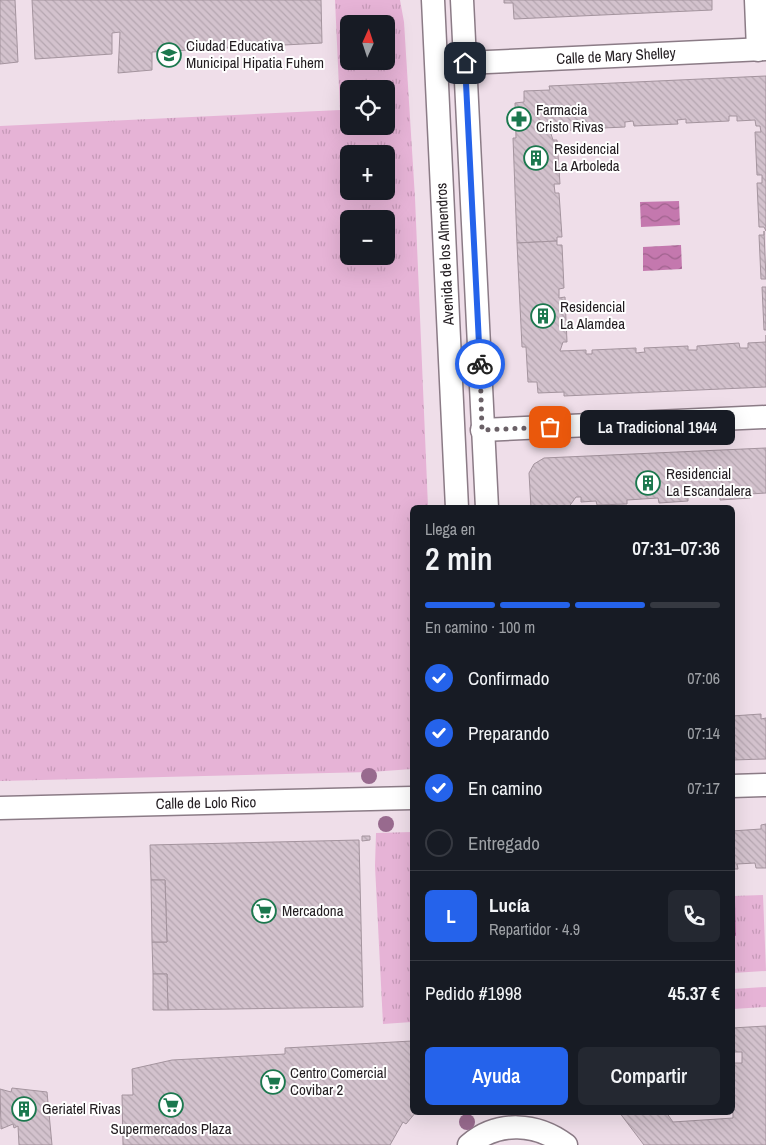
<!DOCTYPE html>
<html lang="es">
<meta charset="utf-8">
<style>
body{margin:0;font-family:"Archivo Narrow",sans-serif;background:#242831;color:#f1f3f6;height:100vh;display:flex;flex-direction:column;font-size:19px;white-space:nowrap}
*{box-sizing:border-box;margin:0}
p{font-size:16px;color:#9ea1a6}
.icon{flex:none;width:28px;height:28px;fill:none;stroke:currentColor;stroke-width:2;stroke-linecap:round;stroke-linejoin:round}
.map{position:relative;flex:1;overflow:hidden}
.side{position:absolute;left:410px;top:505px;width:325px;height:610px;display:flex;flex-direction:column;background:#171b24;border-radius:8px;box-shadow:0 5px 20px #0002}
.side>*{flex:none}
.needle{width:32px;rotate:3deg}
.controls{position:absolute;left:340px;top:15px;display:grid;gap:10px}
.controls a{display:grid;place-items:center;width:55px;height:55px;border-radius:8px;background:#171b24;box-shadow:0 5px 20px #0002;font-size:25px}
.pin{position:absolute;display:grid;place-items:center;width:42px;height:42px;color:#fff;margin:-21px;border-radius:10px;box-shadow:0 2px 8px #0006}
.courier{position:absolute;display:grid;place-items:center;width:50px;height:50px;margin:-25px;border:4px solid #2563eb;border-radius:50%;background:#fff;color:#222;box-shadow:0 1px 6px #0007}
.bubble{position:absolute;height:35px;border-radius:8px;background:#171b24;box-shadow:0 5px 20px #0002;font-size:16px;font-weight:600;line-height:35px;text-align:center}
.summary em{font-style:normal;font-weight:600}
.summary div{display:flex;flex-direction:column-reverse}
.summary{display:flex;align-items:center;justify-content:space-between;height:85px;padding:0 15px}
h1{font-size:32px;font-weight:600;line-height:38px}
.bar{display:grid;grid-template-columns:repeat(4,1fr);gap:8px 5px;align-content:center;height:60px;padding:0 15px}
.bar i{height:6px;border-radius:4px;background:#363941}
.bar .on{background:#2563eb}
.bar p{grid-column:span 4}
.line{display:flex;align-items:center;gap:12px;padding:0 15px;border-top:1px solid #363941}
.line div{flex:1}
.round{display:grid;place-items:center;flex:none;width:52px;height:52px;border-radius:8px;background:#242831}
ol{padding:0 15px;list-style:none}
li{display:flex;align-items:center;gap:15px;height:55px}
li p{margin-inline-start:auto}
li .icon{padding:5px;border-radius:50%;background:#2563eb;color:#fff;stroke-width:4}
li:last-child{color:#9ea1a6}
li i{width:28px;height:28px;border:2px solid #363941;border-radius:50%}
.primary-button{display:flex;gap:10px;margin-top:auto;padding:10px 15px}
.primary-button a{flex:1;height:58px;border-radius:8px;background:#2563eb;color:#fff;font-size:20px;font-weight:600;line-height:58px;text-align:center}
.primary-button a+a{background:#242831;color:#f1f3f6}
.map>svg:first-child{display:block}
</style>
<div class="map">
<svg width="766" height="1145" viewBox="0 0 766 1145">
<defs>
<pattern id="grass-tufts" width="24" height="20" patternUnits="userSpaceOnUse" patternTransform="scale(1.25)"><rect width="24" height="20" fill="#e6b3d6"/><path d="M3 7l-1-3M5 7V3M7 7l1-3M15 17l-1-3M17 17v-4M19 17l1-3" fill="none" stroke="#c599b7"/></pattern>
<pattern id="water-waves" width="16" height="10" patternUnits="userSpaceOnUse" patternTransform="scale(1.25)"><rect width="16" height="10" fill="#c478ae"/><path d="M0 5q4-4 8 0t8 0" fill="none" stroke="#9f628d"/></pattern>
<pattern id="building-back-hatch" width="6" height="6" patternUnits="userSpaceOnUse" patternTransform="scale(1.25)"><rect width="6" height="6" fill="#d3c2cd"/><path d="M-1 5l2 2M0 0l6 6M5-1l2 2" fill="none" stroke="#b5a6b0"/></pattern>
</defs>
<rect width="100%" height="100%" fill="#efdee9"/>
<g fill="url(#grass-tufts)" fill-rule="evenodd">
<path d="M335,0H400L404,22L415,198L428,507L412,508V769L371,772L0,781V126L340,110ZM349,24H386V61H349ZM349,89H386V126H349ZM349,154H386V191H349ZM349,219H386V256H349Z"/>
<path d="M412,832V1022L383,1024L375,866L376,833Z"/>
<path d="M763,895L766,971L733,973V896Z"/>
<path d="M766,987V1007L733,1009V989Z"/>
</g>
<g fill="url(#water-waves)">
<path d="M679,201L680,225L641,227L640,202Z"/>
<path d="M681,245L682,269L643,271V247Z"/>
<path d="M733,901H735L736,936H733Z"/>
</g>
<g fill="url(#building-back-hatch)" stroke="#a4949e">
<path d="M0,0H15L18,62L0,64Z"/>
<path d="M32,0H321L322,43L152,52V70L118,73L120,32L112,33V54L35,59Z"/>
<path d="M504,0H712V10L514,19L513,3H504Z"/>
<path d="M766,76V231L764,227H759L757,183H762V175H757L755,132H761L760,126H756L755,120L737,121V116H729V121L686,123V119L677,120L678,124L634,126L633,121L625,122V127L581,129V125L575,126V130L550,131L553,140H557L560,184H554L555,193H559L562,237H557V241L517,243L513,138H516L515,103L524,102V91L550,90L549,86Z"/>
<path d="M764,231L766,279H761L759,235H764Z"/>
<path d="M557,241V245H562L564,288L559,289V298L565,297L567,342H563L560,351L586,350V354H592V350L636,348V353L645,352L644,348L688,346V350H697V346L739,343L740,348H748V343L766,342V335V387L564,396V392L538,393L537,382H528L526,347H522L517,243Z"/>
<path d="M762,287H766V330H764Z"/>
<path d="M766,448V493L750,494V498L720,500V495L688,497V501L659,503L658,498L627,500V504L597,505L596,501L581,502V497H576L568,508H531L529,473L534,464L544,458Z"/>
<path d="M761,714V719L766,718V759L732,760V716Z"/>
<path d="M766,824V868H756L755,863L737,864L738,869H732V831L761,829V825Z"/>
<path d="M362,836H370V840L362,841Z"/>
<path d="M359,840L363,1007L168,1010L167,974H153L152,942H167L165,880H151L150,845Z"/>
<path d="M151,880H165L167,942H152Z"/>
<path d="M153,974H167L168,1010H153Z"/>
<path d="M766,1026V1145H644L619,1112H666L673,1122L733,1118L732,1063H742V1052H734L732,1058V1028Z"/>
<path d="M412,1041V1112H416L406,1124L403,1122L390,1145H123L122,1095H133L132,1069L172,1060L285,1054V1048Z"/>
<path d="M12,1088L47,1092L52,1145H19L18,1126L14,1128L13,1124L1,1129L0,1089L11,1092Z"/>
</g>
<g fill="none" stroke-linecap="round" stroke-linejoin="round">
<g stroke="#8b7b86" stroke-width="25">
<g id="minor">
<path d="M433,0L457,508"/>
<path d="M462,0L487,508"/>
<path d="M756,0L758,50"/>
<path d="M465,63L766,49"/>
<path d="M482,430L766,417"/>
<path d="M732,786L766,785"/>
<path d="M0,808L412,798"/>
<path d="M469,1145C498,1120 537,1123 566,1145"/>
</g>
</g>
<use href="#minor" stroke="#fff" stroke-width="22"/>
</g>
<g fill="#986a8e">
<circle cx="369" cy="776" r="8"/>
<circle cx="386" cy="824" r="8"/>
<circle cx="467" cy="1122" r="8"/>
</g>
<g fill="none" stroke-linecap="round" stroke-linejoin="round">
<path stroke="#6a6066" stroke-width="5" stroke-dasharray="0 9" d="M480,364L482,430L550,427"/>
<path stroke="#2563eb" stroke-width="6" d="M465,63L480,364"/>
</g>
<defs>
<g id="school-ring" transform="scale(1.25)"><circle r="9.5" fill="#fff" stroke="#1b784e" stroke-width="1.5"/><path d="M0-5L7-2L0 1L-7-2ZM-4 1L0 2.5L4 1V4Q0 6-4 4Z" fill="#1b784e"/></g>
<g id="pharmacy-ring" transform="scale(1.25)"><circle r="9.5" fill="#fff" stroke="#1b784e" stroke-width="1.5"/><path d="M-2-6h4v4h4v4h-4v4h-4v-4h-4v-4h4Z" fill="#1b784e"/></g>
<g id="building-ring" transform="scale(1.25)"><circle r="9.5" fill="#fff" stroke="#1b784e" stroke-width="1.5"/><path d="M-4-6H4V6H1V3H-1V6H-4ZM-2.5-4.3h1.7v1.8h-1.7ZM.8-4.3h1.7v1.8H.8ZM-2.5-1h1.7V.8h-1.7ZM.8-1h1.7V.8H.8Z" fill="#1b784e"/></g>
<g id="supermarket-ring" transform="scale(1.25)"><circle r="9.5" fill="#fff" stroke="#1b784e" stroke-width="1.5"/><path d="M-6-5.5h2.5l.6 2H6L4.5 2H-2.5L-4.4-4H-6ZM-1.5 3.2a1.3 1.3 0 1 0 .1 0ZM3 3.2a1.3 1.3 0 1 0 .1 0Z" fill="#1b784e"/></g>
</defs>
<g fill-rule="evenodd">
<use href="#school-ring" x="169" y="55"/>
<use href="#pharmacy-ring" x="519" y="119"/>
<use href="#building-ring" x="536" y="158"/>
<use href="#building-ring" x="543" y="316"/>
<use href="#building-ring" x="648" y="483"/>
<use href="#supermarket-ring" x="264" y="911"/>
<use href="#supermarket-ring" x="273" y="1082"/>
<use href="#supermarket-ring" x="171" y="1105"/>
<use href="#building-ring" x="24" y="1109"/>
</g>
<g text-anchor="middle" stroke-width="4" stroke-linejoin="round" paint-order="stroke">
<g font-size="15" fill="#221c20" stroke="#fff" text-anchor="start">
<text x="186" y="51">Ciudad Educativa<tspan x="186" dy="17">Municipal Hipatia Fuhem</tspan></text>
<text x="536" y="115">Farmacia<tspan x="536" dy="17">Cristo Rivas</tspan></text>
<text x="554" y="154">Residencial<tspan x="554" dy="17">La Arboleda</tspan></text>
<text x="560" y="312">Residencial<tspan x="560" dy="17">La Alamdea</tspan></text>
<text x="666" y="479">Residencial<tspan x="666" dy="17">La Escandalera</tspan></text>
<text x="282" y="916">Mercadona</text>
<text x="290" y="1078">Centro Comercial<tspan x="290" dy="17">Covibar 2</tspan></text>
<text x="42" y="1114">Geriatel Rivas</text>
<text x="171" y="1134" text-anchor="middle">Supermercados Plaza</text>
</g>
<g font-size="15" fill="#221c20" stroke="#fff">
<text transform="translate(616 56) rotate(-3)" y="5">Calle de Mary Shelley</text>
<text transform="translate(445 254) rotate(-93)" y="5">Avenida de los Almendros</text>
<text transform="translate(206 803) rotate(-1)" y="5">Calle de Lolo Rico</text>
</g>
</g>
</svg>
<div class="controls">
<a><svg class="needle" viewBox="-14 -14 28 28"><path d="M0-13l5 13h-10z" fill="#e53935"/><path d="M0 13l5-13h-10z" fill="#9ea1a6"/></svg></a>
<a><svg class="icon" aria-label="locate" viewBox="0 0 24 24"><circle cx="12" cy="12" r="6"/><path d="M12 2v4M12 18v4M2 12h4M18 12h4"/></svg></a>
<a>+</a>
<a>−</a>
</div>
<div class="pin" style="left:550px;top:427px;background:#ea580c"><svg class="icon" aria-label="bag" viewBox="0 0 24 24"><path d="M5 8h14l-1 12H6zM9 8a3 3 0 0 1 6 0"/></svg></div>
<div class="pin" style="left:465px;top:63px;background:#1f2937"><svg class="icon" aria-label="home" viewBox="0 0 24 24"><path d="M3 11l9-7 9 7M6 9v11h12V9"/></svg></div>
<div class="courier" style="left:480px;top:364px"><svg class="icon" aria-label="bike" viewBox="0 0 24 24"><circle cx="6" cy="16" r="4"/><circle cx="18" cy="16" r="4"/><path d="M6 16l4-8h5l3 8M10 8l3 8H6M13 5h3"/></svg></div>
<div class="bubble" style="left:580px;top:410px;width:155px">La Tradicional 1944</div>
<section class="side">
<div class="summary"><div><h1>2 min</h1><p>Llega en</p></div><em>07:31–07:36</em></div>
<div class="bar"><i class="on"></i><i class="on"></i><i class="on"></i><i></i><p>En camino · 100 m</p></div>
<ol>
<li><svg class="icon" aria-label="check" viewBox="0 0 24 24"><path d="M5 12l5 5 9-10"/></svg>Confirmado<p>07:06</p></li>
<li><svg class="icon" aria-label="check" viewBox="0 0 24 24"><path d="M5 12l5 5 9-10"/></svg>Preparando<p>07:14</p></li>
<li><svg class="icon" aria-label="check" viewBox="0 0 24 24"><path d="M5 12l5 5 9-10"/></svg>En camino<p>07:17</p></li>
<li><i></i>Entregado</li>
</ol>
<div class="line" style="height:90px"><b class="round" style="background:#2563eb;color:#fff">L</b><div><b>Lucía</b><p>Repartidor · 4.9</p></div><a class="round"><svg class="icon" aria-label="phone" viewBox="0 0 24 24"><path d="M5 4h4l2 5-3 2q2 4 5 5l2-3 5 2v4C11 20 4 13 5 4z"/></svg></a></div>
<div class="line" style="height:65px"><div>Pedido #1998</div><b>45.37 €</b></div>
<div class="primary-button"><a>Ayuda</a><a>Compartir</a></div>
</section>
</div>
